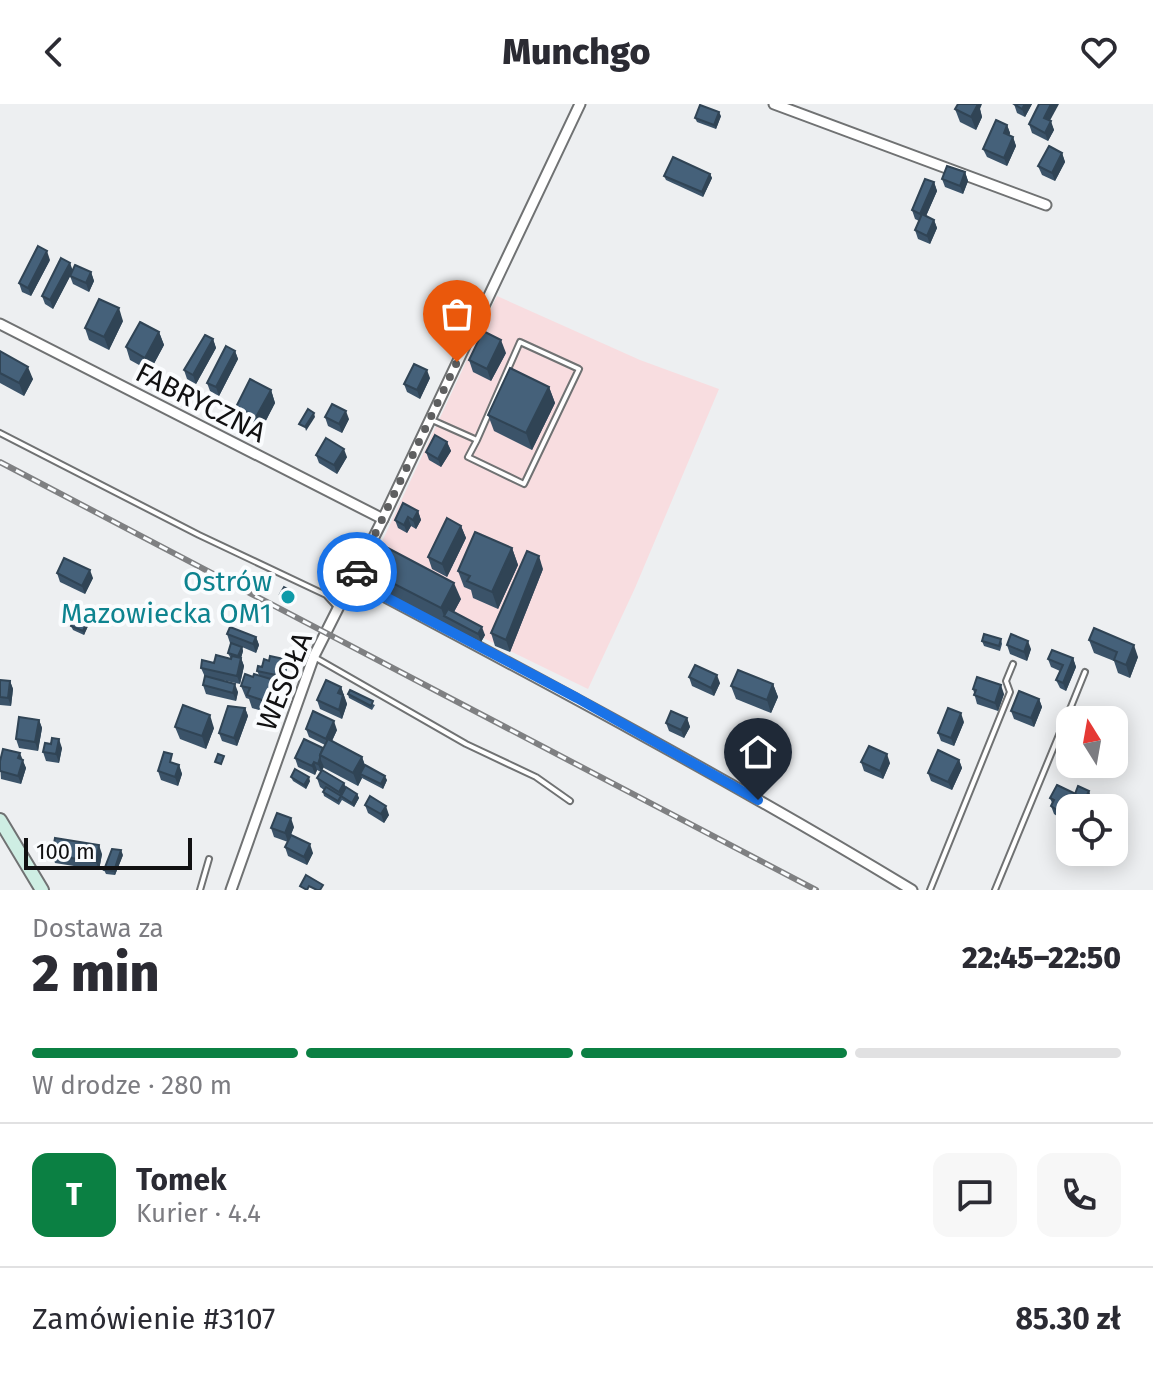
<!DOCTYPE html>
<html lang="pl">
<meta charset="utf-8">
<style>
body{margin:0;font-family:"Fira Sans",sans-serif;background:#f7f7f7;color:#2b2b33;height:100vh;display:flex;flex-direction:column;font-size:30px;white-space:nowrap}
*{box-sizing:border-box;margin:0}
p{font-size:26px;color:#7c7c81}
.icon{flex:none;width:44px;height:44px;fill:none;stroke:currentColor;stroke-width:2;stroke-linecap:round;stroke-linejoin:round}
.map{position:relative;height:786px;overflow:hidden}
.details{display:flex;flex-direction:column;background:#fff;flex:1}
.details>*{flex:none}
.needle{width:52px;rotate:349deg}
.fabs{position:absolute;left:1056px;top:602px;display:grid;gap:16px}
.fabs a{display:grid;place-items:center;width:72px;height:72px;border-radius:16px;background:#fff;box-shadow:0 4px 20px #0003;font-size:40px}
.scale{position:absolute;left:24px;bottom:20px;width:168px;box-sizing:border-box;padding-left:8px;border:4px solid #111112;border-top:0;font-size:22px;line-height:28px;white-space:nowrap;color:#111112;-webkit-text-stroke:6px #fafcfe;paint-order:stroke}
.pin{position:absolute;display:grid;place-items:center;width:68px;height:68px;color:#fff;margin:-82px -34px;border-radius:50% 50% 50% 0;rotate:-45deg;box-shadow:0 0 8px #0007}
.pin .icon{rotate:45deg}
.courier{position:absolute;display:grid;place-items:center;width:80px;height:80px;margin:-40px;border:6px solid #1a73e8;border-radius:50%;background:#fff;color:#222;box-shadow:0 2px 10px #0007}
.summary em{font-style:normal;font-weight:800}
.summary div{display:flex;flex-direction:column-reverse}
.summary{display:flex;align-items:center;justify-content:space-between;height:136px;padding:0 32px}
h1{font-size:52px;font-weight:800;line-height:60px}
.bar{display:grid;grid-template-columns:repeat(4,1fr);gap:12px 8px;align-content:center;height:96px;padding:0 32px}
.bar i{height:10px;border-radius:6px;background:#e1e1e2}
.bar .current{background:#0b8043}
.bar p{grid-column:span 4}
.line{display:flex;align-items:center;gap:20px;padding:0 32px;border-top:2px solid #e1e1e2}
.line div{flex:1}
.round{display:grid;place-items:center;flex:none;width:84px;height:84px;border-radius:16px;background:#f7f7f7}
header{display:flex;justify-content:space-between;align-items:center;height:104px;padding:0 32px;background:#fff;font-size:36px;font-weight:800}
.map>svg:first-child{display:block}
</style>
<header><svg class="icon" aria-label="back" viewBox="0 0 24 24"><path d="M15 5l-7 7 7 7"/></svg>Munchgo<svg class="icon" aria-label="heart" viewBox="0 0 24 24"><path d="M12 20l-8-8c-3-5 5-10 8-4 3-6 11-1 8 4z"/></svg></header>
<div class="map">
<svg width="1153" height="786" viewBox="0 0 1153 786">
<rect width="100%" height="100%" fill="#edeff1"/>
<path fill="#f8dde0" d="M497,192L640,256L719,285L635,484L588,585L364,476Z"/>
<g fill="none" stroke-linecap="round" stroke-linejoin="round">
<g stroke="#707273" stroke-width="8">
<g id="service">
<path d="M432,316L477,336L468,353L524,380L579,265L520,238L477,336"/>
<path d="M0,329L199,431L326,491L337,503"/>
<path d="M316,554L466,640L536,673L570,697"/>
<path d="M1068,610L1085,568"/>
<path d="M200,786L209,755"/>
<path d="M930,786L1010,588L1006,577L1013,560"/>
<path d="M995,786L1061,626"/>
</g>
</g>
<g stroke="#707273" stroke-width="13">
<g id="minor">
<path d="M774,0L1046,101"/>
<path d="M0,220L383,415"/>
<path d="M353,476C542,576 730,676 912,786"/>
<path d="M231,786L314,552L383,415L580,0"/>
</g>
</g>
<g stroke="#707273" stroke-width="16">
<path id="secondary" d="M0,716L42,786"/>
</g>
<use href="#service" stroke="#fff" stroke-width="4"/>
<use href="#minor" stroke="#fff" stroke-width="9"/>
<use href="#secondary" stroke="#ceeee3" stroke-width="12"/>
<g stroke="#7f8082" stroke-width="6">
<path id="rail" d="M0,358L816,786"/>
</g>
<use href="#rail" stroke="#fafcfe" stroke-width="3" stroke-dasharray="9" stroke-linecap="butt"/>
</g>
<g fill="#3b5369">
<path d="M1014,0H1032L1025,13L1017,9Z"/>
<path d="M955,5H980L982,13L976,26L960,18Z"/>
<path d="M721,12L716,25L697,18L695,14Z"/>
<path d="M1050,17L1054,26L1048,37L1032,29L1029,20Z"/>
<path d="M1007,21L1010,29L1009,32L1013,33L1016,42L1007,62L987,53L983,45Z"/>
<path d="M1062,49L1065,58L1055,77L1042,71L1038,62Z"/>
<path d="M965,68L968,77L963,90L945,83L942,75Z"/>
<path d="M710,70L712,74L703,93L666,76L664,72Z"/>
<path d="M934,78L937,87L926,112L934,116L937,124L930,140L918,135L915,126L919,117L915,115L912,106Z"/>
<path d="M50,156L31,192L22,188L19,179Z"/>
<path d="M70,159L72,167L91,168L94,177L89,188L73,180L70,172L53,205L45,200L42,192Z"/>
<path d="M123,217L109,246L89,236L85,224Z"/>
<path d="M159,228L164,241L150,267L130,256L126,243Z"/>
<path d="M213,235L216,244L196,280L187,275L184,266Z"/>
<path d="M0,247L33,275L24,292L0,279Z"/>
<path d="M235,247L238,255L219,292L210,287L207,279Z"/>
<path d="M506,249L491,277L473,268L469,256Z"/>
<path d="M430,274L420,295L407,288L404,280Z"/>
<path d="M549,283L555,299L532,346L494,327L488,311Z"/>
<path d="M271,286L275,299L261,326L241,315L236,303Z"/>
<path d="M325,313L349,315L342,329L328,322Z"/>
<path d="M447,338L451,347L441,363L429,356L426,348Z"/>
<path d="M316,351L347,353L337,370L319,359Z"/>
<path d="M418,407L421,416L416,425L411,422L407,429L398,424L395,416Z"/>
<path d="M461,422L466,434L447,473L432,465L428,453Z"/>
<path d="M512,444L518,461L498,505L473,494L471,486L464,483L458,467Z"/>
<path d="M543,465L510,548L495,542L491,529Z"/>
<path d="M371,468L461,495L454,508L485,531L481,538L377,485Z"/>
<path d="M57,469L93,474L85,490L60,478Z"/>
<path d="M293,488L294,492L291,499L282,494L280,490Z"/>
<path d="M92,513L84,531L73,526L71,522Z"/>
<path d="M227,530L256,533L259,541L256,549L242,543L243,547L241,554L244,562L240,580L222,576L238,588L236,597L206,590L203,581L205,573L201,564L214,559L231,555L228,549L240,542L230,539Z"/>
<path d="M1001,535L1002,540L1000,547L984,542L982,537Z"/>
<path d="M1089,536L1138,553L1130,574L1118,569L1114,557L1094,549Z"/>
<path d="M1007,541L1031,545L1027,557L1010,550Z"/>
<path d="M1073,554L1076,563L1066,587L1060,584L1056,576L1060,567L1051,563L1048,555Z"/>
<path d="M262,563L287,564L284,580L288,592L281,613L252,604L249,595L246,594L241,582L253,573L259,571L257,567Z"/>
<path d="M689,573L720,579L714,592L692,582Z"/>
<path d="M0,576L10,577L13,585L11,602L0,601Z"/>
<path d="M773,580L778,593L771,609L736,595L731,582Z"/>
<path d="M341,583L347,600L342,615L320,605L317,596Z"/>
<path d="M973,585L1004,590L998,607L977,600Z"/>
<path d="M348,590L375,601L372,606L349,594Z"/>
<path d="M1039,595L1042,603L1034,623L1014,615L1011,607Z"/>
<path d="M245,604L248,612L237,642L222,637L219,629Z"/>
<path d="M687,614L690,623L684,634L669,627L666,619Z"/>
<path d="M39,616L42,624L38,647L19,644L16,635Z"/>
<path d="M1070,616V639L1061,636L1058,627Z"/>
<path d="M964,618L954,642L941,637L938,629Z"/>
<path d="M175,623L214,624L206,645L180,635Z"/>
<path d="M306,625L337,626L332,637L362,653L365,661L387,676L383,685L362,674L358,682L324,664V663L322,666L344,679L346,684L357,690L359,694L354,703L342,696L339,701L324,692L323,688L324,686L320,683L317,674L321,668L317,666L315,671L298,663L295,654L323,644L325,641L309,633Z"/>
<path d="M51,640L62,644L59,659L46,657L43,648Z"/>
<path d="M750,645L753,654L747,666L729,658L726,650Z"/>
<path d="M22,656L26,664L21,680L1,675L0,657Z"/>
<path d="M959,656L962,664L952,686L931,677L928,669Z"/>
<path d="M861,658L890,659L883,675L864,667Z"/>
<path d="M175,659V660L179,661L182,670L178,682L161,676L158,667Z"/>
<path d="M291,673L310,677L306,685L293,677Z"/>
<path d="M1089,687L1090,691L1087,699L1079,695L1081,699L1078,704H1070V721L1054,710L1051,702L1052,699L1050,694Z"/>
<path d="M365,701L389,711L384,719L368,709Z"/>
<path d="M294,723L288,738L274,733L271,724Z"/>
<path d="M285,743L313,749L307,761L288,752Z"/>
<path d="M102,750L99,766L55,759L52,751Z"/>
<path d="M123,751L115,771L106,770L104,766Z"/>
</g>
<g fill="#304455">
<path d="M974,0H982L980,5L982,13L976,26L971,13Z"/>
<path d="M1025,0H1032L1025,13L1022,5Z"/>
<path d="M1051,0H1059L1047,22L1044,14Z"/>
<path d="M719,8L721,12L716,25L714,21Z"/>
<path d="M1051,17L1054,26L1048,37L1045,29Z"/>
<path d="M1007,21L1010,29L1007,38L1004,29Z"/>
<path d="M1013,33L1016,42L1007,62L1004,54Z"/>
<path d="M1062,49L1065,58L1055,77L1052,69Z"/>
<path d="M965,68L968,77L963,90L960,82Z"/>
<path d="M710,70L712,74L703,93L702,88Z"/>
<path d="M934,78L937,87L923,119L920,110Z"/>
<path d="M934,116L937,124L930,140L927,132Z"/>
<path d="M47,147L50,156L31,192L28,184Z"/>
<path d="M70,159L73,167L53,205L50,196Z"/>
<path d="M91,168L94,177L89,188L86,179Z"/>
<path d="M119,204L123,217L109,246L104,233Z"/>
<path d="M159,228L164,241L150,267L145,254Z"/>
<path d="M213,235L216,244L196,280L193,271Z"/>
<path d="M501,236L506,249L491,277L487,265Z"/>
<path d="M235,247L238,255L219,292L216,283Z"/>
<path d="M28,263L33,275L24,292L19,279Z"/>
<path d="M427,266L430,274L420,295L417,286Z"/>
<path d="M549,283L555,299L532,346L526,329Z"/>
<path d="M271,286L275,299L261,326L256,313Z"/>
<path d="M346,307L349,315L342,329L339,320Z"/>
<path d="M314,309L315,313L306,327L305,323Z"/>
<path d="M447,338L451,347L441,363L438,355Z"/>
<path d="M344,345L347,353L337,370L334,361Z"/>
<path d="M418,407L421,416L416,425L413,416Z"/>
<path d="M408,413L411,422L407,429L404,421Z"/>
<path d="M461,422L466,434L447,473L442,460Z"/>
<path d="M512,444L518,461L498,505L492,488Z"/>
<path d="M539,452L543,465L510,548L506,536Z"/>
<path d="M90,466L93,474L85,490L82,482Z"/>
<path d="M454,479L461,495L450,515L444,512L441,504Z"/>
<path d="M293,488L294,492L291,499L289,495Z"/>
<path d="M91,509L92,513L84,531L83,527Z"/>
<path d="M482,523L485,531L481,538L478,530Z"/>
<path d="M256,533L259,541L256,549L253,540Z"/>
<path d="M1028,537L1031,545L1027,557L1024,548Z"/>
<path d="M1134,541L1138,553L1130,574L1126,561Z"/>
<path d="M242,543L243,547L241,554L244,562L240,580L237,572L238,552Z"/>
<path d="M1073,554L1076,563L1066,587L1063,579Z"/>
<path d="M284,555L287,564L284,580L288,592L281,613L277,601L283,580L281,572Z"/>
<path d="M717,571L720,579L714,592L711,584Z"/>
<path d="M10,577L13,585L11,602L8,594Z"/>
<path d="M235,580L238,588L236,597L233,589Z"/>
<path d="M773,580L778,593L771,609L767,596Z"/>
<path d="M1001,581L1004,590L998,607L995,599Z"/>
<path d="M341,583L347,600L342,615L339,606L338,589Z"/>
<path d="M1039,595L1042,603L1034,623L1031,614Z"/>
<path d="M245,604L248,612L237,642L234,634Z"/>
<path d="M961,609L964,618L954,642L951,634Z"/>
<path d="M210,611L214,624L206,645L202,632Z"/>
<path d="M687,614L690,623L684,634L681,626Z"/>
<path d="M39,616L42,624L38,647L35,638Z"/>
<path d="M334,617L337,626L329,643L326,635Z"/>
<path d="M59,635L62,644L59,659L56,650Z"/>
<path d="M750,645L753,654L747,666L744,658Z"/>
<path d="M20,649L26,664L21,680L18,672V654Z"/>
<path d="M887,650L890,659L883,675L880,667Z"/>
<path d="M362,653L366,665L360,670L362,674L358,682L353,669Z"/>
<path d="M320,654L324,663L321,668L318,660Z"/>
<path d="M959,656L962,664L952,686L948,678Z"/>
<path d="M314,658L317,666L315,671L312,662Z"/>
<path d="M179,661L182,670L178,682L175,673Z"/>
<path d="M385,672L387,676L383,685L381,680Z"/>
<path d="M309,673L310,677L306,685L304,681Z"/>
<path d="M344,679L347,688L341,692L339,688Z"/>
<path d="M1089,687L1090,691L1087,699L1085,695Z"/>
<path d="M357,690L359,694L354,703L352,699Z"/>
<path d="M1078,691L1081,699L1078,704H1071Z"/>
<path d="M386,702L389,711L384,719L381,710Z"/>
<path d="M1070,706V721L1067,713Z"/>
<path d="M291,714L294,723L288,738L285,729Z"/>
<path d="M310,740L313,749L307,761L304,753Z"/>
<path d="M99,741L102,750L99,766L96,758Z"/>
<path d="M121,746L123,751L115,771L114,767Z"/>
</g>
<g fill="#45617a" stroke="#304455" stroke-width="2">
<path d="M958,0H978L971,13L955,5Z"/>
<path d="M1014,0H1025L1022,5Z"/>
<path d="M1039,0H1051L1044,14L1051,17L1045,29L1029,20Z"/>
<path d="M700,1L719,8L714,21L695,14Z"/>
<path d="M996,16L1007,21L1004,29L1013,33L1004,54L983,45Z"/>
<path d="M1049,42L1062,49L1052,69L1038,62Z"/>
<path d="M673,53L710,70L702,88L664,72Z"/>
<path d="M947,62L965,68L960,82L942,75Z"/>
<path d="M925,75L934,78L920,110L912,106Z"/>
<path d="M922,110L934,116L927,132L915,126Z"/>
<path d="M38,142L47,147L28,184L19,179Z"/>
<path d="M61,154L70,159L50,196L42,192Z"/>
<path d="M75,161L91,168L86,179L70,172Z"/>
<path d="M99,195L119,204L104,233L85,224Z"/>
<path d="M140,218L159,228L145,254L126,243Z"/>
<path d="M483,227L501,236L487,265L469,256Z"/>
<path d="M205,231L213,235L193,271L184,266Z"/>
<path d="M226,242L235,247L216,283L207,279Z"/>
<path d="M0,247L28,263L19,279L0,269Z"/>
<path d="M414,260L427,266L417,286L404,280Z"/>
<path d="M510,264L549,283L526,329L488,311Z"/>
<path d="M250,275L271,286L256,313L236,303Z"/>
<path d="M332,300L346,307L339,320L325,313Z"/>
<path d="M308,305L314,309L305,323L299,320Z"/>
<path d="M435,331L447,338L438,355L426,348Z"/>
<path d="M326,334L344,345L334,361L316,351Z"/>
<path d="M403,399L418,407L413,416L408,413L404,421L395,416Z"/>
<path d="M447,414L461,422L442,460L428,453Z"/>
<path d="M475,428L512,444L492,488L467,477L470,472L458,467Z"/>
<path d="M384,442L454,479L441,504L371,468Z"/>
<path d="M527,447L539,452L506,536L491,529Z"/>
<path d="M64,454L90,466L82,482L57,469Z"/>
<path d="M284,483L293,488L289,495L280,490Z"/>
<path d="M79,504L91,509L83,527L71,522Z"/>
<path d="M448,505L482,523L478,530L444,512Z"/>
<path d="M230,523L256,533L253,540L227,530Z"/>
<path d="M1094,524L1134,541L1126,561L1114,556L1117,548L1089,536Z"/>
<path d="M984,530L1001,535L999,542L982,537Z"/>
<path d="M1011,530L1028,537L1024,548L1007,541Z"/>
<path d="M231,539L242,543L238,552L228,549Z"/>
<path d="M1052,546L1073,554L1063,579L1056,576L1063,561L1048,555Z"/>
<path d="M216,551L231,555L232,552L241,554L237,572L201,564L202,556L214,559Z"/>
<path d="M270,552L284,555L281,572L257,567L258,562L262,563L264,555L269,557Z"/>
<path d="M695,561L717,571L711,584L689,573Z"/>
<path d="M738,566L773,580L767,596L731,582Z"/>
<path d="M245,570L253,573L254,570L284,579L277,601L247,591L250,584L241,582Z"/>
<path d="M205,572L235,580L233,589L203,581Z"/>
<path d="M977,573L1001,581L995,599L974,591L976,586L973,585Z"/>
<path d="M0,576L10,577L8,594L0,593Z"/>
<path d="M326,576L341,583L338,589L343,591L339,606L317,596Z"/>
<path d="M350,586L373,597L371,602L348,590Z"/>
<path d="M1019,587L1039,595L1031,614L1011,607Z"/>
<path d="M183,601L210,611L202,632L175,623Z"/>
<path d="M228,602L245,604L234,634L219,629Z"/>
<path d="M948,604L961,609L951,634L938,629Z"/>
<path d="M313,607L334,617L326,635L306,625Z"/>
<path d="M671,607L687,614L681,626L666,619Z"/>
<path d="M1066,607L1087,615L1070,616V632L1058,627Z"/>
<path d="M19,613L39,616L35,638L16,635Z"/>
<path d="M52,634L59,635L56,650L43,648L45,639L51,640Z"/>
<path d="M304,635L323,644L320,651V654L318,660L314,658L312,662L295,654Z"/>
<path d="M328,635L362,653L353,669L320,651Z"/>
<path d="M731,637L750,645L744,658L726,650Z"/>
<path d="M869,642L887,650L880,667L861,658Z"/>
<path d="M3,645L20,649L18,654L23,656L18,672L0,667V657Z"/>
<path d="M938,646L959,656L948,678L928,669Z"/>
<path d="M164,648L172,650L170,658L179,661L175,673L158,667Z"/>
<path d="M218,650L224,652L221,660L215,658Z"/>
<path d="M365,661L385,672L381,680L360,670Z"/>
<path d="M295,665L309,673L304,681L291,673Z"/>
<path d="M322,666L344,679L339,688L317,674Z"/>
<path d="M1057,681L1078,691L1067,713L1051,702L1054,696L1050,694Z"/>
<path d="M1078,682L1089,687L1085,695L1075,690Z"/>
<path d="M326,683L341,692L338,697L323,688Z"/>
<path d="M346,683L357,690L352,699L341,692Z"/>
<path d="M370,692L386,702L381,710L365,701Z"/>
<path d="M277,709L291,714L285,729L271,724Z"/>
<path d="M291,731L310,740L304,753L285,743Z"/>
<path d="M55,734L99,741L96,758L52,751Z"/>
<path d="M112,745L121,746L114,767L104,766Z"/>
<path d="M306,771L323,781L320,786H317L309,782L307,786L300,782Z"/>
</g>
<g fill="none" stroke-linecap="round" stroke-linejoin="round">
<path stroke="#5e5f60" stroke-width="8" stroke-dasharray="0 14.4" d="M357,468L457,258"/>
<path stroke="#1a73e8" stroke-width="10" d="M357,468L353,476L577,594L758,696"/>
</g>
<circle fill="#0f9aa8" stroke="#fafcfe" stroke-width="3" cx="288" cy="493" r="8"/>
<g text-anchor="middle" stroke-width="8" stroke-linejoin="round" paint-order="stroke">
<g font-size="28" fill="#111112" stroke="#fafcfe">
<text transform="translate(201 298) rotate(27)" y="10">FABRYCZNA</text>
<text transform="translate(284 577) rotate(-68)" y="10">WESOŁA</text>
</g>
<g font-size="28" fill="#0d838f" stroke="#fafcfe" text-anchor="end">
<text x="272" y="487">Ostrów<tspan x="272" dy="32">Mazowiecka OM1</tspan></text>
</g>
</g>
</svg>
<div class="fabs">
<a><svg class="needle" viewBox="-14 -14 28 28"><path d="M0-13l5 13h-10z" fill="#e53935"/><path d="M0 13l5-13h-10z" fill="#7c7c81"/></svg></a>
<a><svg class="icon" aria-label="locate" viewBox="0 0 24 24"><circle cx="12" cy="12" r="6"/><path d="M12 2v4M12 18v4M2 12h4M18 12h4"/></svg></a>
</div>
<div class="scale">100 m</div>
<div class="pin" style="left:457px;top:258px;background:#ea580c"><svg class="icon" aria-label="bag" viewBox="0 0 24 24"><path d="M5 8h14l-1 12H6zM9 8a3 3 0 0 1 6 0"/></svg></div>
<div class="pin" style="left:758px;top:696px;background:#1f2937"><svg class="icon" aria-label="home" viewBox="0 0 24 24"><path d="M3 11l9-7 9 7M6 9v11h12V9"/></svg></div>
<div class="courier" style="left:357px;top:468px"><svg class="icon" aria-label="car" viewBox="0 0 24 24"><path d="M5 17H2v-5l4-1 3-4h7l3 4 3 1v5h-3M9 17h6M6 11h13"/><circle cx="7" cy="17" r="2"/><circle cx="17" cy="17" r="2"/></svg></div>
</div>
<section class="details">
<div class="summary"><div><h1>2 min</h1><p>Dostawa za</p></div><em>22:45–22:50</em></div>
<div class="bar"><i class="current"></i><i class="current"></i><i class="current"></i><i></i><p>W drodze · 280 m</p></div>
<div class="line" style="height:144px"><b class="round" style="background:#0b8043;color:#fff">T</b><div><b>Tomek</b><p>Kurier · 4.4</p></div><a class="round"><svg class="icon" aria-label="chat" viewBox="0 0 24 24"><path d="M4 5h16v11H9l-5 4z"/></svg></a><a class="round"><svg class="icon" aria-label="phone" viewBox="0 0 24 24"><path d="M5 4h4l2 5-3 2q2 4 5 5l2-3 5 2v4C11 20 4 13 5 4z"/></svg></a></div>
<div class="line" style="height:104px"><div>Zamówienie #3107</div><b>85.30 zł</b></div>
</section>
